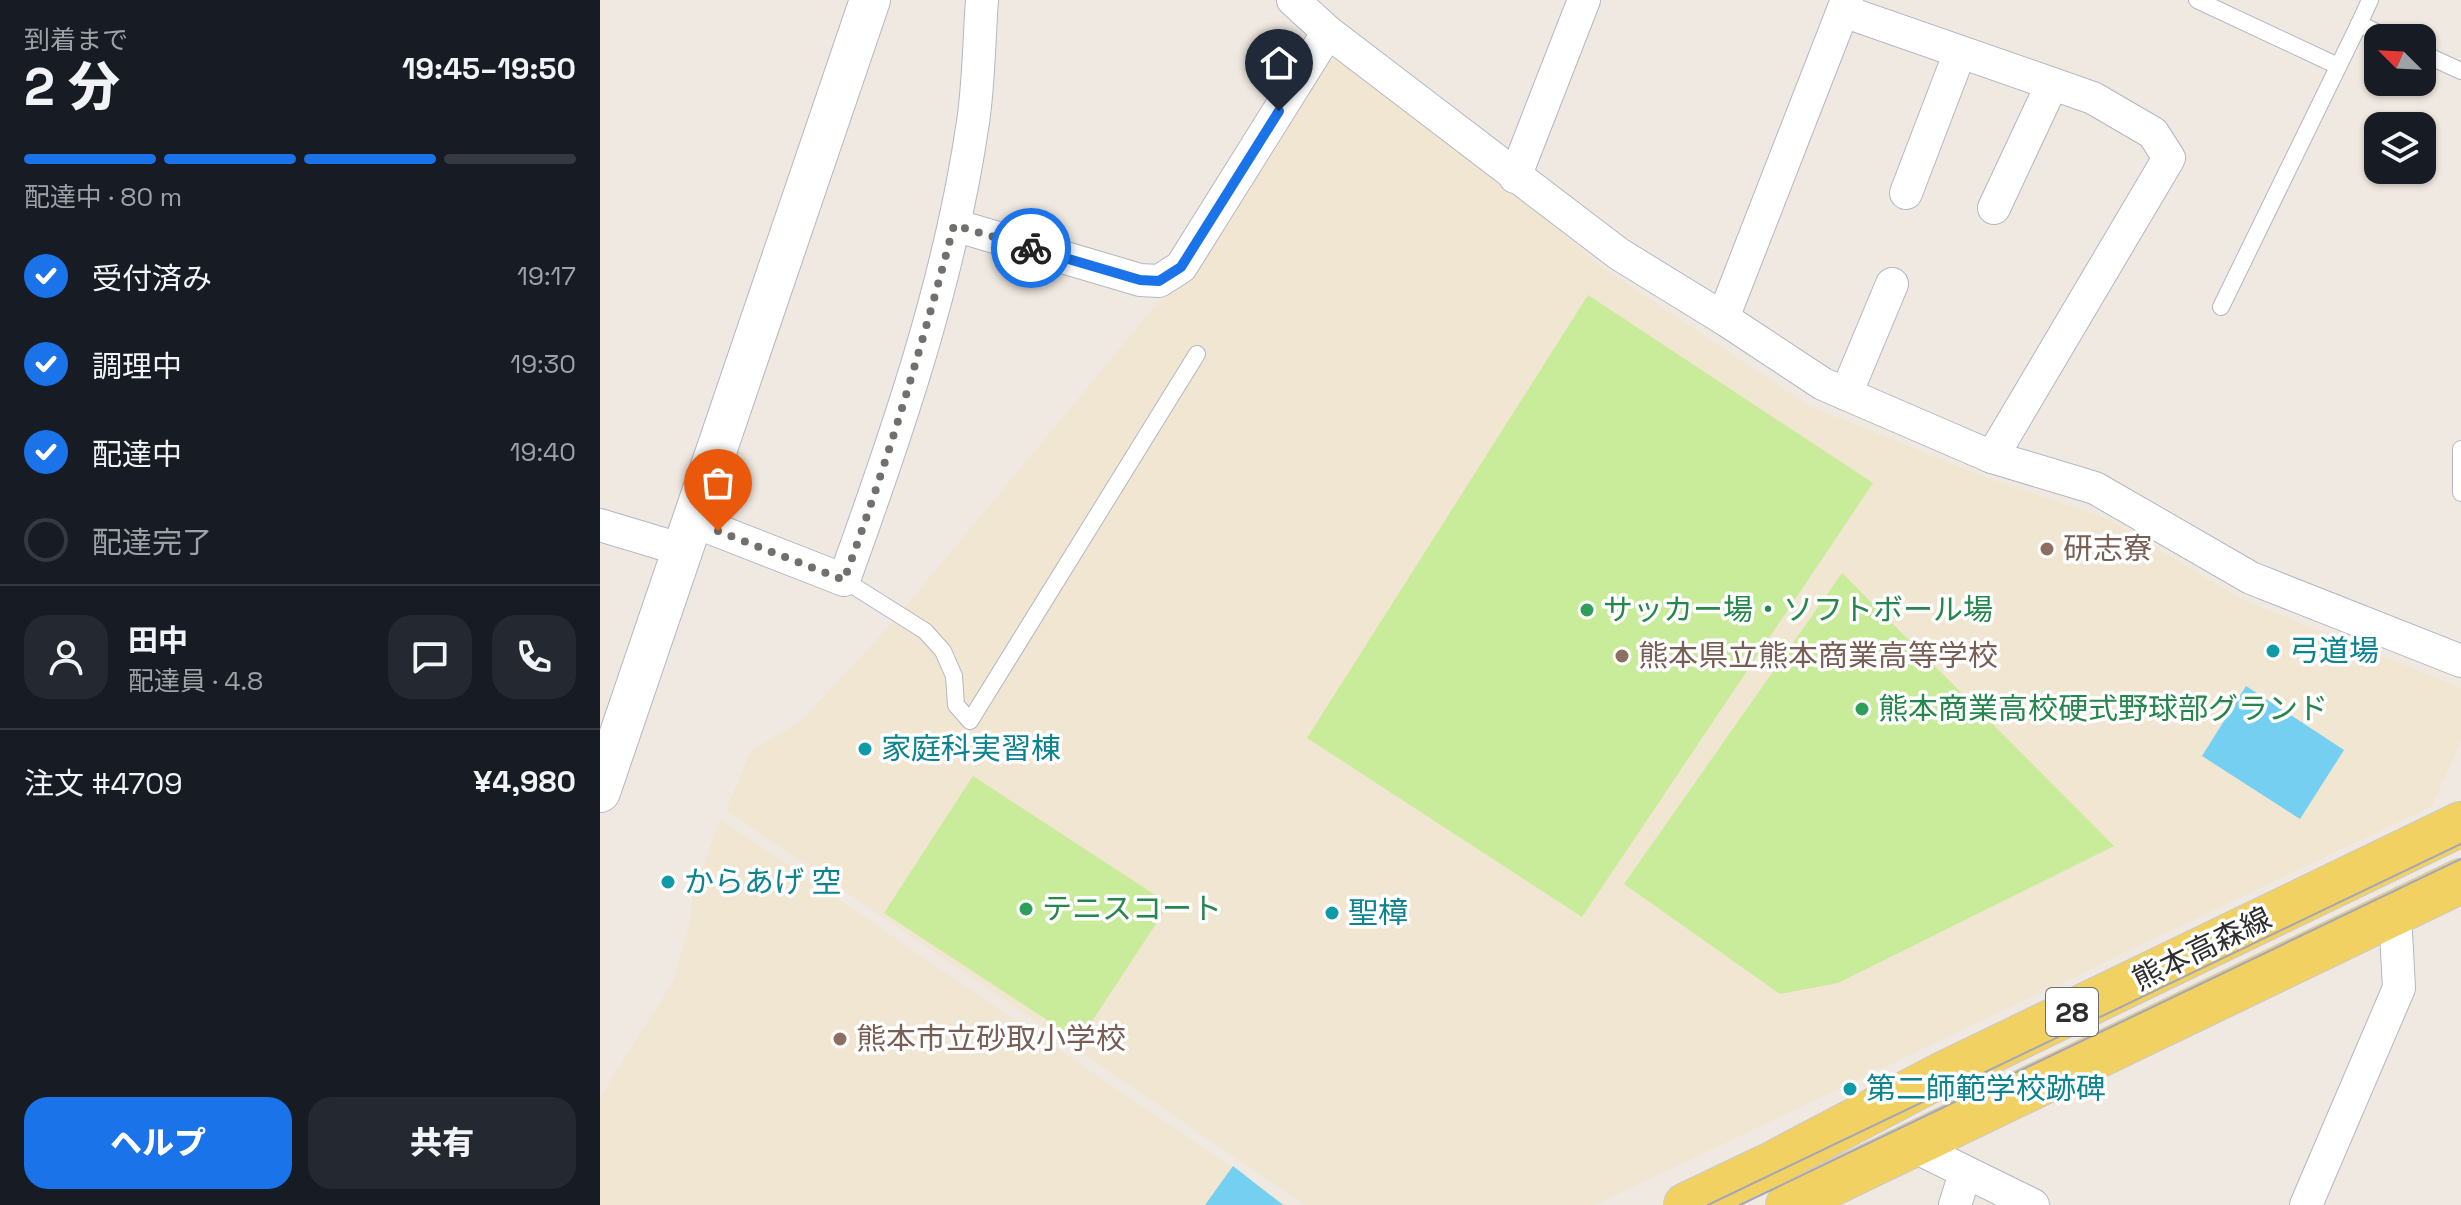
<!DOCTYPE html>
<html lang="ja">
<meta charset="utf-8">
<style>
body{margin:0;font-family:"Space Grotesk","Noto Sans JP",sans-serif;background:#242831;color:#f1f3f6;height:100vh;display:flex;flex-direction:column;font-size:30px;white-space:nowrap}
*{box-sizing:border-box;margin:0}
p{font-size:26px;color:#9ea1a6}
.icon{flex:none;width:44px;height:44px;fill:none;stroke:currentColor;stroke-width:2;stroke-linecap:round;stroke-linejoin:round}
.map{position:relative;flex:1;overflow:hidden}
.details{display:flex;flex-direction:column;background:#171b24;width:600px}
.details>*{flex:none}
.needle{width:52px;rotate:294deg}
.tools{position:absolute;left:1764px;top:24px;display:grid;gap:16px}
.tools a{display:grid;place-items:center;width:72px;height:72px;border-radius:16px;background:#171b24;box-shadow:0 2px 6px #0004;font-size:40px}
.pin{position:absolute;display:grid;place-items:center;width:68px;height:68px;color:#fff;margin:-82px -34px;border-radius:50% 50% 50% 0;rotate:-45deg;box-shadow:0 0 8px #0007}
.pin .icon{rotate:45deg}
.courier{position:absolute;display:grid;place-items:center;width:80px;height:80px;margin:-40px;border:6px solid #1a73e8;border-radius:50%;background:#fff;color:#222;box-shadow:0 2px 10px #0007}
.summary em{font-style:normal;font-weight:800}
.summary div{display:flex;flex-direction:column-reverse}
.summary{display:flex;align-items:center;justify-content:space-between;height:136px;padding:0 24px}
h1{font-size:52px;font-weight:800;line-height:60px}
.bar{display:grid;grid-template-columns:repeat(4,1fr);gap:12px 8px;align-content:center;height:96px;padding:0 24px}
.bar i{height:10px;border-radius:6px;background:#363941}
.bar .current{background:#1a73e8}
.bar p{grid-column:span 4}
.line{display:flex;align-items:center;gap:20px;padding:0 24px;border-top:2px solid #363941}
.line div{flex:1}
.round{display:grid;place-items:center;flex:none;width:84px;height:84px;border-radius:24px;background:#242831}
ol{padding:0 24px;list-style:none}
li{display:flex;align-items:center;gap:24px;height:88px}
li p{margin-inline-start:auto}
li .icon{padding:8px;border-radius:50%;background:#1a73e8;color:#fff;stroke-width:4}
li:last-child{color:#9ea1a6}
li i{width:44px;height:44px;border:4px solid #363941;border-radius:50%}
.action{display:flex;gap:16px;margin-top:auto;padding:16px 24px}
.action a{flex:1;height:92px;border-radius:24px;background:#1a73e8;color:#fff;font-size:32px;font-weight:800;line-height:92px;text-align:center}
.action a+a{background:#242831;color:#f1f3f6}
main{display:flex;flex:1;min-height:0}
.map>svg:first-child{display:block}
</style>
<main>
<section class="details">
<div class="summary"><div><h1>2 分</h1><p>到着まで</p></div><em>19:45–19:50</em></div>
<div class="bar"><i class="current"></i><i class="current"></i><i class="current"></i><i></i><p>配達中 · 80 m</p></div>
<ol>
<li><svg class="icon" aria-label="check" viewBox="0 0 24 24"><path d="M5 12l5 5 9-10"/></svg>受付済み<p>19:17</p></li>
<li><svg class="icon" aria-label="check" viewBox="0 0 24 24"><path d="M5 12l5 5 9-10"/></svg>調理中<p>19:30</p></li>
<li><svg class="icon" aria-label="check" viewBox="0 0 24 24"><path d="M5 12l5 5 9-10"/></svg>配達中<p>19:40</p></li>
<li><i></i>配達完了</li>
</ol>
<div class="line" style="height:144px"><a class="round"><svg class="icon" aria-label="person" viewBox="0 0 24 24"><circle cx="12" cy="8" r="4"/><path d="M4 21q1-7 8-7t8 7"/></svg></a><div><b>田中</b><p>配達員 · 4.8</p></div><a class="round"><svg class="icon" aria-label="chat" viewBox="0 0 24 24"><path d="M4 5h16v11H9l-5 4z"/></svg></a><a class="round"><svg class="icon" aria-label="phone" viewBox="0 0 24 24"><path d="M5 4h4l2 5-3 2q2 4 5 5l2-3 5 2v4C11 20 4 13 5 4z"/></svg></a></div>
<div class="line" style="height:104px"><div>注文 #4709</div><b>¥4,980</b></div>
<div class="action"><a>ヘルプ</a><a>共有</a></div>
</section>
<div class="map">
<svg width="1861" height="1205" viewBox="0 0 1861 1205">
<rect width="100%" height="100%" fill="#efe9e1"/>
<g fill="#f0e6d1">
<path d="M743,59L911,189L999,265L1209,406L1385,477L1506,518L1641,599L1861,688V741L1832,806L995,1205H705L126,810L151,751L202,720L291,624L580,276L671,154L725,64L733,60Z"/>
<path d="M120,819L687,1205H0V1097L74,980L91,916L92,898Z"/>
</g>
<g fill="#c9ec9a">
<path d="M988,295L1273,483L982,917L707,738Z"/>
<path d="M1242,573L1514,846L1238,983L1180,994L1024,884Z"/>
<path d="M373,776L569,904L479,1041L284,913Z"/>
</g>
<g fill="#75cff0">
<path d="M1646,686L1744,750L1700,819L1602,756Z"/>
<path d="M633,1166L683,1205H605Z"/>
</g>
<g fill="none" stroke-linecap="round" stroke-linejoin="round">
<g stroke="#b4b7c1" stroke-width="18">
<g id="service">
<path d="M1597,0L1738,66"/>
<path d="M1770,0L1759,24L1789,38"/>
<path d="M1822,53L1861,71"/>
<path d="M1621,307L1759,24"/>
<path d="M1861,449V493"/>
<path d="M244,580L325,631L343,651L354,676L356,705L370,721L597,354"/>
</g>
</g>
<g stroke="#b4b7c1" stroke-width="34">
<g id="minor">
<path d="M693,0L728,32L1019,254L1123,318L1223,384L1392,457L1495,488L1651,578L1861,661"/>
<path d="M1243,11L1493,98L1553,133L1569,158L1392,457"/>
<path d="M915,177L984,0"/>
<path d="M1306,193L1360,52"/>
<path d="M1394,208L1452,84"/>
<path d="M354,225L540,280L559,281L581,267L728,32"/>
<path d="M1123,318L1247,0"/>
<path d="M1246,394L1292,284"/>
<path d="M93,521L244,580C298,431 350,280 373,122C379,82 379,40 382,0"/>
<path d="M0,525L83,550"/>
<path d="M1311,1145L1433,1205"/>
<path d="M1355,1205L1365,1173"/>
<path d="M1706,1205L1799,988L1795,915"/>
</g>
</g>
<g stroke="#b4b7c1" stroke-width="42">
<path id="tertiary" d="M0,792L270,0"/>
</g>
<g stroke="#c9c9c9" stroke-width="46">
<g id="primary">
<path d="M1086,1205L1172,1164L1341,1075L1861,824"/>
<path d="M1188,1205L1861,881"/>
</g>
</g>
<use href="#service" stroke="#fff" stroke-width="16"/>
<use href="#minor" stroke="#fff" stroke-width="32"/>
<use href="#tertiary" stroke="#fff" stroke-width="40"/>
<use href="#primary" stroke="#f2d163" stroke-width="44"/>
<g stroke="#a3a6b8" stroke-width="2">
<path d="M1108,1205L1861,844"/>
<path d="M1140,1205L1861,859"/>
</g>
</g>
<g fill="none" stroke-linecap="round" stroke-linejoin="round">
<path stroke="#726f6d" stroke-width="8" stroke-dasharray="0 14.4" d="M118,531L244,580C287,464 322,346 354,225L431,248"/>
<path stroke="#1a73e8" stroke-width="10" d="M431,248L540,280L559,281L581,267L679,111"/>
</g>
<g fill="#8d6e63" stroke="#fff" stroke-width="3">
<circle cx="1447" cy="549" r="8"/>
<circle cx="1022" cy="656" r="8"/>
<circle cx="240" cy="1039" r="8"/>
</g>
<g fill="#2e9e5b" stroke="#fff" stroke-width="3">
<circle cx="987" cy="610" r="8"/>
<circle cx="1262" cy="709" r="8"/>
<circle cx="426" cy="909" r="8"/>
</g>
<g fill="#0f9aa8" stroke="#fff" stroke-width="3">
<circle cx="1673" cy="651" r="8"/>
<circle cx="265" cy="749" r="8"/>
<circle cx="68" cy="882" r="8"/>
<circle cx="732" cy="913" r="8"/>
<circle cx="1250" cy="1089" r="8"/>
</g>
<g text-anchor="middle" stroke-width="7" stroke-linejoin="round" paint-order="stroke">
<rect fill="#fff" stroke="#6d6d6d" stroke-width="2" x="1446" y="988" width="52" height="48" rx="6"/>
<g font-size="28" font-weight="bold" fill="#2e2e2e">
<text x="1472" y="1022">28</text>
</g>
<g font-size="30" fill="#785e54" stroke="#fff" text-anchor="start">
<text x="1463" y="559">研志寮</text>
<text x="1038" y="666">熊本県立熊本商業高等学校</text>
<text x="256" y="1049">熊本市立砂取小学校</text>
</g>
<g font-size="30" fill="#27864d" stroke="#fff" text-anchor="start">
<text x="1003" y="620">サッカー場・ソフトボール場</text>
<text x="1278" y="719">熊本商業高校硬式野球部グランド</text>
<text x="442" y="919">テニスコート</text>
</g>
<g font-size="30" fill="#0d838f" stroke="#fff" text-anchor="start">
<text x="1689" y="661">弓道場</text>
<text x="281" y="759">家庭科実習棟</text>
<text x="84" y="892">からあげ 空</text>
<text x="748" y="923">聖樟</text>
<text x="1266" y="1099">第二師範学校跡碑</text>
</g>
<g font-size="30" fill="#2e2e2e" stroke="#fff">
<text transform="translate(1602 949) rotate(-26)" y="10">熊本高森線</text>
</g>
</g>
</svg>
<div class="tools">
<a><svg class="needle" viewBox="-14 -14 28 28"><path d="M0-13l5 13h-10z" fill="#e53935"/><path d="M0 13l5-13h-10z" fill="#9ea1a6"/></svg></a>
<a><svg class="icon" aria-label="layers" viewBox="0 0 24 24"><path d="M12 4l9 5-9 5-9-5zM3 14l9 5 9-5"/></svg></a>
</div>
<div class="pin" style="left:118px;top:531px;background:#ea580c"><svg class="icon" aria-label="bag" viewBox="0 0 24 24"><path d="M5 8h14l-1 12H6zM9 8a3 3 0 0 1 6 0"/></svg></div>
<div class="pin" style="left:679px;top:111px;background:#1f2937"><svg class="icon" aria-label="home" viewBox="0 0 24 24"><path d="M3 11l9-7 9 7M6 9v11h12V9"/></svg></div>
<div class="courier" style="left:431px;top:248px"><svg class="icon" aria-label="bike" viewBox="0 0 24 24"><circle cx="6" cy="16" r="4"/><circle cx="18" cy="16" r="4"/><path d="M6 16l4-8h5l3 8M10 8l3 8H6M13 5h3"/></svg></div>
</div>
</main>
